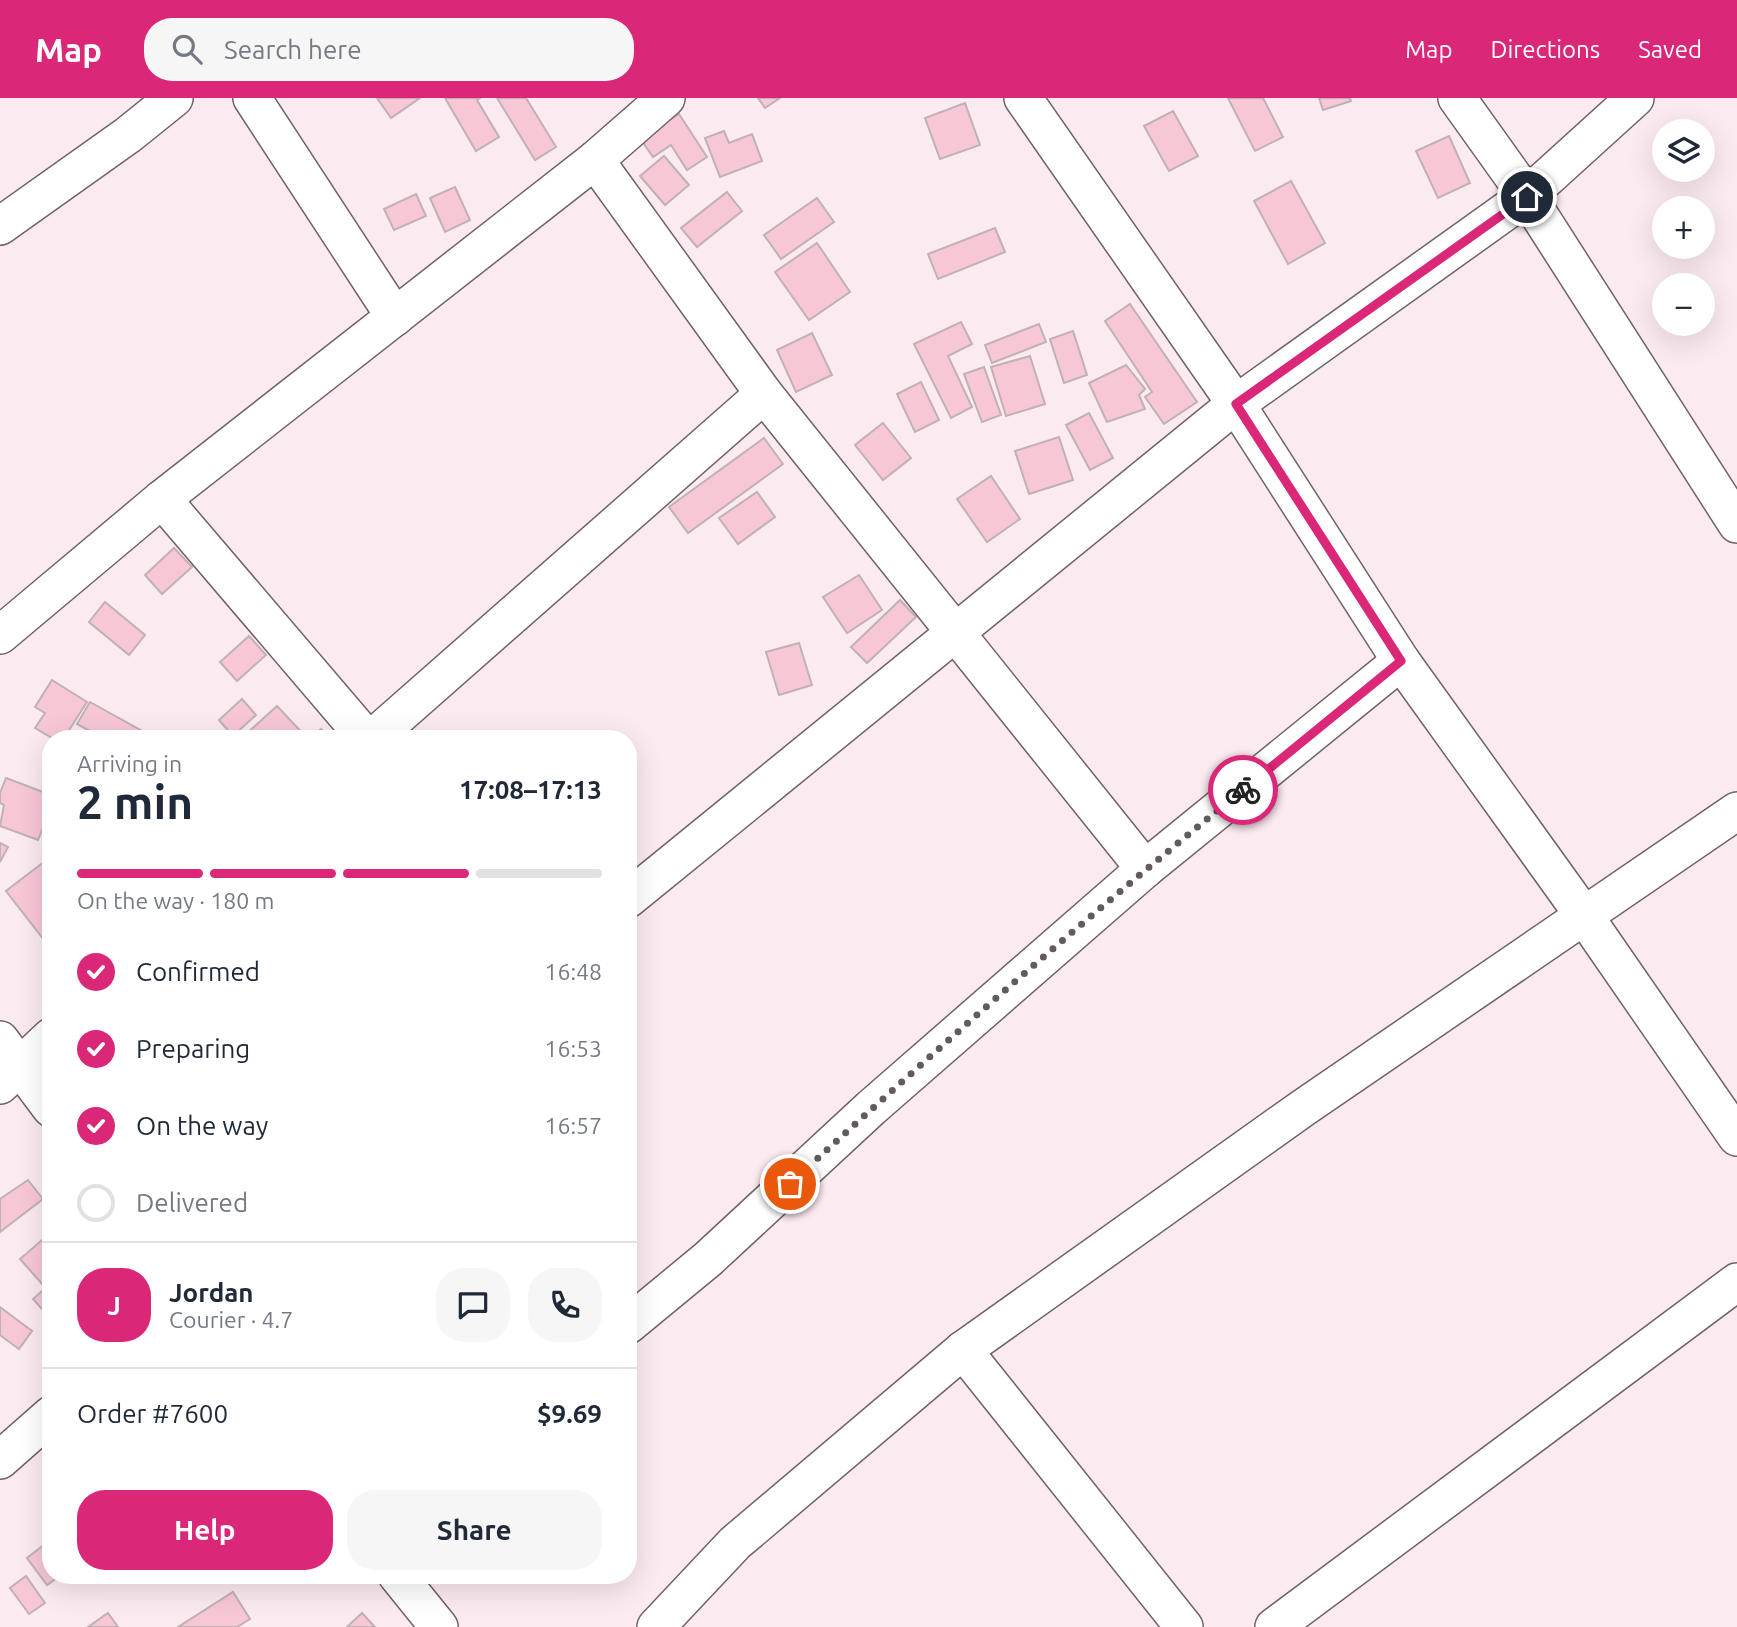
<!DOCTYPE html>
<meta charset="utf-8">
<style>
body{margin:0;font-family:Ubuntu,sans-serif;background:#f6f6f7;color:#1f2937;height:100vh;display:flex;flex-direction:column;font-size:26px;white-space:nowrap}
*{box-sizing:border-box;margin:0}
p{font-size:23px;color:#747a83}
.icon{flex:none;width:38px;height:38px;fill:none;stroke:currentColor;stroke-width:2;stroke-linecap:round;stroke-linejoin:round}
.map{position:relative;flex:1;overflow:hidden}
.drawer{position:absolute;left:42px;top:632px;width:595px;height:854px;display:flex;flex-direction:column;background:#fff;border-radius:28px;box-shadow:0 7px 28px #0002}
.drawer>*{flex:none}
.fabs{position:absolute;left:1652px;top:21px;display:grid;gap:14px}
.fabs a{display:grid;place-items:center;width:63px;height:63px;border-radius:50%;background:#fff;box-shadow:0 7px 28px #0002;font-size:35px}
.pin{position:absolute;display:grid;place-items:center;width:60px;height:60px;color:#fff;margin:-30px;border:4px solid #fff;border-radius:50%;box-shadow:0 2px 7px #0007}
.courier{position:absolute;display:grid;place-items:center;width:70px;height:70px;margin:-35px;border:5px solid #db2777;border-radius:50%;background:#fff;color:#222;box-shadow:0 2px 9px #0007}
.head em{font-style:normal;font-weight:700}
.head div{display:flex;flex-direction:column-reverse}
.head{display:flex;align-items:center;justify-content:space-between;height:119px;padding:0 35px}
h1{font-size:46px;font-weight:700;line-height:52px}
.bar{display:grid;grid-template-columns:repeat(4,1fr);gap:10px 7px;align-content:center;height:84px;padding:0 35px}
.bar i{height:9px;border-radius:5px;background:#e0e1e3}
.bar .selected{background:#db2777}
.bar p{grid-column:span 4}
.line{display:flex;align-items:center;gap:18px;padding:0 35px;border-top:2px solid #e0e1e3}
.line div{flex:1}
.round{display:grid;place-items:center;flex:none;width:74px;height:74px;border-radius:28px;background:#f6f6f7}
ol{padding:0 35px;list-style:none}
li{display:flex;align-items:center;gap:21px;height:77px}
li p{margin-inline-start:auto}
li .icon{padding:7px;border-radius:50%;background:#db2777;color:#fff;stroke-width:4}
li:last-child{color:#747a83}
li i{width:38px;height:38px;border:4px solid #e0e1e3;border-radius:50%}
.cta{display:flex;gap:14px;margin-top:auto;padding:14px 35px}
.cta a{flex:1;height:80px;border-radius:28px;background:#db2777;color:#fff;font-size:28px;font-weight:700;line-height:80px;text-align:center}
.cta a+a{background:#f6f6f7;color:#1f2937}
header{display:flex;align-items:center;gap:42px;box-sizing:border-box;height:98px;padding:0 35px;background:#db2777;color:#fff}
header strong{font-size:33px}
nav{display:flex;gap:38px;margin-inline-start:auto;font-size:24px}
.search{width:490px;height:63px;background:#f6f6f7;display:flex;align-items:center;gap:18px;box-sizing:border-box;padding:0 24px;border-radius:28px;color:#747a83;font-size:26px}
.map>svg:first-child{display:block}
</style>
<header>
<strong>Map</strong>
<div class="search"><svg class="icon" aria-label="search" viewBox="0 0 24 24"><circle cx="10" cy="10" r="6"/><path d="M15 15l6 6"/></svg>Search here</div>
<nav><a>Map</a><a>Directions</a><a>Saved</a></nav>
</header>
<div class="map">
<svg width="1737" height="1529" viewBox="0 0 1737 1529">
<rect width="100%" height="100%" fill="#fbeaef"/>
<g fill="#f8c7d6" stroke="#c0b1b5" stroke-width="2">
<path d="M377,0H420L391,20Z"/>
<path d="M445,0H480L477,2L499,39L476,53Z"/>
<path d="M497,0H526L556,49L535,62Z"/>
<path d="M758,0H780L765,10Z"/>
<path d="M1228,0H1263L1283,39L1255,53Z"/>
<path d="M1319,0H1350L1351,3L1323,12Z"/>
<path d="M965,5L980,47L940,61L925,20Z"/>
<path d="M1173,13L1198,58L1169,73L1144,28Z"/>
<path d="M679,16L707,59L687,72L671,47L653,59L640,40Z"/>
<path d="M724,33L729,45L752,36L762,63L720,79L705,40Z"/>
<path d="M1449,38L1470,85L1438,100L1416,53Z"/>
<path d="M664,58L689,87L665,107L640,78Z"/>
<path d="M1291,83L1325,145L1288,166L1254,103Z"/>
<path d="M455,89L470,122L445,134L430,100Z"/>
<path d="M727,94L742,113L697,149L681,130Z"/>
<path d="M416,96L426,118L394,132L384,111Z"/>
<path d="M817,100L834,124L781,161L764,137Z"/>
<path d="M995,130L1005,154L938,181L928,156Z"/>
<path d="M817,145L850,194L809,222L775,174Z"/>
<path d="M1130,206L1197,304L1164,326L1145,299L1152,294L1105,223Z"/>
<path d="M961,224L972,246L948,258L972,309L951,320L914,246Z"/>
<path d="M1039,226L1046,244L992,265L985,247Z"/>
<path d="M1073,233L1087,277L1064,285L1050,241Z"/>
<path d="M812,235L832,277L796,294L777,252Z"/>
<path d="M1030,258L1045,306L1006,318L991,269Z"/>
<path d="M1126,267L1145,291L1139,297L1145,311L1107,324L1089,285Z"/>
<path d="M984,269L1001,317L982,324L964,276Z"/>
<path d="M921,284L939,322L915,334L897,296Z"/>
<path d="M1089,315L1113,360L1090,372L1066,327Z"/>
<path d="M883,325L911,360L883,382L855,347Z"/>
<path d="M1059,339L1073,382L1029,396L1015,353Z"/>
<path d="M764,340L783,366L688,435L669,409Z"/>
<path d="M991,378L1020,421L987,444L957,401Z"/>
<path d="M757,394L775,419L738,446L719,420Z"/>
<path d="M174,450L192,469L162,496L145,477Z"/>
<path d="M859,477L882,512L847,535L823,499Z"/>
<path d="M900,502L916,519L867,565L851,549Z"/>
<path d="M105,504L145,537L129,557L89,524Z"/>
<path d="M249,538L266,557L237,583L220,564Z"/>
<path d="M799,545L812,587L779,597L766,554Z"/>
<path d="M52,582L87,604L64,640H52L35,630L45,615L35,609Z"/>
<path d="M242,601L256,617L233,638L219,622Z"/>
<path d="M90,604L142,633L138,640H103L77,626Z"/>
<path d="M277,608L307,640H247L244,638Z"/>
<path d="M321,631L329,640H311Z"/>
<path d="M6,680L51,697V709L38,742L0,728L4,707L0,705V695Z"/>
<path d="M0,745L8,749L0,764Z"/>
<path d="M49,760L51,762V851L6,793Z"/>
<path d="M28,1082L43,1101L0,1134V1101Z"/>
<path d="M49,1136L51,1179L43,1187L20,1161Z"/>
<path d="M51,1185V1221L33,1201Z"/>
<path d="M0,1209L32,1233L19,1251L0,1237Z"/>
<path d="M49,1443L51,1477H61L47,1487L27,1460Z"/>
<path d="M26,1478L45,1505L29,1516L10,1490Z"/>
<path d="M233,1494L250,1521L237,1529H178Z"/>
<path d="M108,1515L118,1529H88Z"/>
<path d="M362,1515L375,1529H347Z"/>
</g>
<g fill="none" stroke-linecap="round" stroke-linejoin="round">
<g stroke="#706266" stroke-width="40">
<g id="minor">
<path d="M252,0L395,219"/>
<path d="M1023,0L1236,306L1401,563L1585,819L1737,1039"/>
<path d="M1457,0L1527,98L1737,426"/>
<path d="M595,62L764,296L1145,771"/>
<path d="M0,128L128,37L174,0"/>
<path d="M162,401L366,640"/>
<path d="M0,537L162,401L595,62L666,0"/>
<path d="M373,640L764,296"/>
<path d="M628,801L1236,306L1527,98L1635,0"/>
<path d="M0,942L51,1010"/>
<path d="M0,987L51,939"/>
<path d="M628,1227L708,1161L871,1010L1145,771L1401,563"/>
<path d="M963,1252L1184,1529"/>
<path d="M0,1362L51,1317"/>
<path d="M397,1477L439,1529"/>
<path d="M656,1529L735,1445L963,1252L1303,1010L1737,713"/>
<path d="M1274,1529L1737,1184"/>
</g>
</g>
<use href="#minor" stroke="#fff" stroke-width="37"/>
</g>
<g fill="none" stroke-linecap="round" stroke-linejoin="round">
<path stroke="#635a5c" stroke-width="7" stroke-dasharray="0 12.6" d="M790,1086C937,950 1087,818 1243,692"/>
<path stroke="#db2777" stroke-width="9" d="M1243,692L1401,563L1236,306L1527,99"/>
</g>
</svg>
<div class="fabs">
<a><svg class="icon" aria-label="layers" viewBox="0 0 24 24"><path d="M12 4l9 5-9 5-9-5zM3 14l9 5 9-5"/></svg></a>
<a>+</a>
<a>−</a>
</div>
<div class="pin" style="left:790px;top:1086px;background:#ea580c"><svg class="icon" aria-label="bag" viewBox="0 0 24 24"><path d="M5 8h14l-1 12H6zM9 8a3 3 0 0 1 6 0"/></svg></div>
<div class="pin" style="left:1527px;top:99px;background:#1f2937"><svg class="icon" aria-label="home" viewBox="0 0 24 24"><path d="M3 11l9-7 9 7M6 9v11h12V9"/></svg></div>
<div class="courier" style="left:1243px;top:692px"><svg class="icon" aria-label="bike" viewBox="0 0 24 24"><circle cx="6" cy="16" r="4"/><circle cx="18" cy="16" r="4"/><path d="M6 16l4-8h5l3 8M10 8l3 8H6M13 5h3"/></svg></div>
<section class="drawer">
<div class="head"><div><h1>2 min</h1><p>Arriving in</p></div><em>17:08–17:13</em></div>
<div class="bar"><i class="selected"></i><i class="selected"></i><i class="selected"></i><i></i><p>On the way · 180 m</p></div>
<ol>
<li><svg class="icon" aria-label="check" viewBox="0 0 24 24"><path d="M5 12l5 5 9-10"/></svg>Confirmed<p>16:48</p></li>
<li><svg class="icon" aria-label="check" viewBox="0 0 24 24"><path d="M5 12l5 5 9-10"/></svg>Preparing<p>16:53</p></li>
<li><svg class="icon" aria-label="check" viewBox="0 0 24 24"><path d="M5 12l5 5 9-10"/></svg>On the way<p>16:57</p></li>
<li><i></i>Delivered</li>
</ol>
<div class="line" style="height:126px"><b class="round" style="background:#db2777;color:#fff">J</b><div><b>Jordan</b><p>Courier · 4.7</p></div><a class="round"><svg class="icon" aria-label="chat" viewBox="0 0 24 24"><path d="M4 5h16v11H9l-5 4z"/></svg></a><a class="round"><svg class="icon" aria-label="phone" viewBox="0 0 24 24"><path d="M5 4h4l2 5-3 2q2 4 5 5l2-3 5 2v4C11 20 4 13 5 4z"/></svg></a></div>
<div class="line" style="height:91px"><div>Order #7600</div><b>$9.69</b></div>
<div class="cta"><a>Help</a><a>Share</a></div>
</section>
</div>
